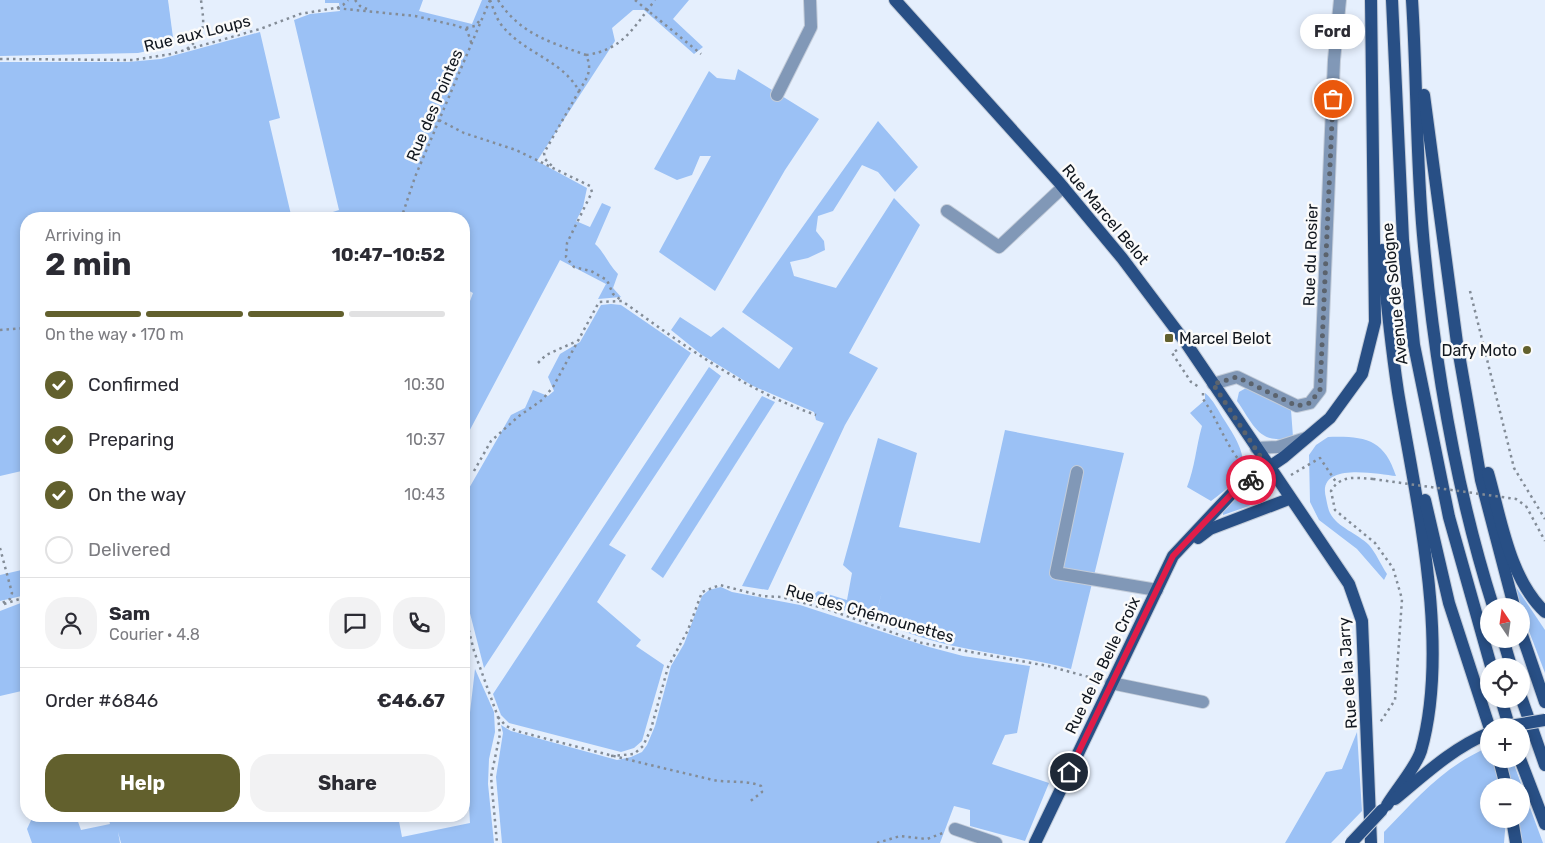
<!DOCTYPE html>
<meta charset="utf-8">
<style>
body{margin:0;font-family:Rubik,sans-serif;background:#f2f2f3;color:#2b2b33;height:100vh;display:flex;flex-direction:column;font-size:19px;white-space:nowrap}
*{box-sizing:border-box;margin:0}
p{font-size:16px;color:#7c7c81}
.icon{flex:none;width:28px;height:28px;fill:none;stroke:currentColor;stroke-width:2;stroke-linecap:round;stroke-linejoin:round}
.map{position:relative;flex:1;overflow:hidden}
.side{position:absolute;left:20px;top:212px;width:450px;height:610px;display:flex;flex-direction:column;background:#fff;border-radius:20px;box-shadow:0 2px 8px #0003}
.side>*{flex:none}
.needle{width:32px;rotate:347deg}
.fabs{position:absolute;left:1480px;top:598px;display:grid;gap:10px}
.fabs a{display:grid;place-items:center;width:50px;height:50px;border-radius:50%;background:#fff;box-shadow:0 2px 8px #0003;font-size:25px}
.pin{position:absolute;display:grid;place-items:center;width:42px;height:42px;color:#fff;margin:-21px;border:2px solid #fff;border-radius:50%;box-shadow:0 1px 5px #0007}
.courier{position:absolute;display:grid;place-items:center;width:50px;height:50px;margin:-25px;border:4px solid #e11d48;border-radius:50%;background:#fff;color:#222;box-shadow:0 1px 6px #0007}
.bubble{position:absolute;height:35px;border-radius:18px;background:#fff;box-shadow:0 2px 8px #0003;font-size:16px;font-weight:700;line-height:35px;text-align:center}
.head em{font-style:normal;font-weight:700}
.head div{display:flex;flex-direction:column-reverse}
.head{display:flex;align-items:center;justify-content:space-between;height:85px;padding:0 25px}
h1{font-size:32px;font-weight:700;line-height:38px}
.bar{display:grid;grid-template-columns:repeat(4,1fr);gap:8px 5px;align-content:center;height:60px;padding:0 25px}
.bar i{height:6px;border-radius:4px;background:#e1e1e2}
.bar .on{background:#62602d}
.bar p{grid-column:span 4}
.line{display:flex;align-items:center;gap:12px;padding:0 25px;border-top:1px solid #e1e1e2}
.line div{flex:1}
.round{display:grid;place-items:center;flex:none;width:52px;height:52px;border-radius:20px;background:#f2f2f3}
ol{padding:0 25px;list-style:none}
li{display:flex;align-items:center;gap:15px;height:55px}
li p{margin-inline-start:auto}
li .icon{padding:5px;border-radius:50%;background:#62602d;color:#fff;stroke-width:4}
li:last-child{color:#7c7c81}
li i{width:28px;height:28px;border:2px solid #e1e1e2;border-radius:50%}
.button{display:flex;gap:10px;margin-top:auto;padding:10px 25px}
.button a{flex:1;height:58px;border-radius:20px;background:#62602d;color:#fff;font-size:20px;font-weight:700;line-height:58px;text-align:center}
.button a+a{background:#f2f2f3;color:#2b2b33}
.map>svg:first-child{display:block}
</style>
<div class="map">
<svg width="1545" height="843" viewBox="0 0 1545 843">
<rect width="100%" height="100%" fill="#e5effd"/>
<g fill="#9bc1f5">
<path d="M0,0H168L174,45L138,53L0,56Z"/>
<path d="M325,0H423L419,11L472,24L482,0H689L673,19L703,47L694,54L644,10H633L612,28L615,41L537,161L587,188L583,207L576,221L590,227L602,203L611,207L595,244C605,253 608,264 618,274L613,288L621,297L598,299L606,284L560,260L464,441V317L473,293L464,288V219H311L339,210L294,20L310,14L340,11L339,3H325Z"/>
<path d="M260,32L280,118L269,121L292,219H26V470L0,476V62H128L161,59Z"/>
<path d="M738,69L819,119L785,170L715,291L659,252L711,156H700L692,175L677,180L654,169L709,71L717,78L735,80Z"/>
<path d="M878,121L918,167L895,192L878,172L862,165L833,211L818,216L816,231L824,241L825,250L808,258L790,262L794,276L836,288L894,198L920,225L849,353L878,368L845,425L768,590L742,586L824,423L816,420L814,412L753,386L702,355L671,330L680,317L711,337L723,327L779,369L793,348L742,312Z"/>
<path d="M611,304L621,305L691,353L484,668L464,590V497L511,415L525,408L533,390L548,396L554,391L548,377L560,354L580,342L601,305Z"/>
<path d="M709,367L721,376L609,545L626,555L597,602L641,640L636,646L664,665L642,741L634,748L621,752L509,723L501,715L493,694Z"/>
<path d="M1246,388H1254L1291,410L1293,437C1259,446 1254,425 1237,401L1239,392Z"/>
<path d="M1205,393C1213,399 1219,412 1225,421C1251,461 1250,473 1211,501L1187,487C1195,467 1196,447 1202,426L1190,413L1205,400Z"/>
<path d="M762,396L775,402L663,578L651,569Z"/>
<path d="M1005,430L1124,453L1071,669C1030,658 989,654 949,645C924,639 900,630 875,621L882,591L875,620L809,599L818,591L847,600L852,573L843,565L878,438L917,453L899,527L980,543Z"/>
<path d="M1328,437C1365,436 1384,439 1396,476C1377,474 1316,461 1326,498C1327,503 1328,509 1330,513C1338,528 1357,533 1369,545C1376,553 1381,565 1387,574L1384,580L1357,549L1319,520L1310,502L1309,455L1316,445Z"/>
<path d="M1254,487L1260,497L1249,506L1223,515V510L1240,494Z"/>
<path d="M26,569V595L0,601V575Z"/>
<path d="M721,587L732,592L800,605L929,647L963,656L1030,666L1017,733L1005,735L992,764L1049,783L1025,841L970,826V810L954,806L940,843H502L496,777L503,733L501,725L511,731L617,760L631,757L642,752L647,745L655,726L671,666L684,644L702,596L709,590Z"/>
<path d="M1516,587L1545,630V673L1522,613Z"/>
<path d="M26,601V690L0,696V611Z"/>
<path d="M475,669L494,712L495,732L489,759L488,784L494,843H121L118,832L120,843H32L27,829L33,816H76L81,830L110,824L108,816H398L402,837L470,823L466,747Z"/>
<path d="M1357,732L1362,811L1331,843H1285L1326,772L1342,769Z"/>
<path d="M1489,747V759H1492L1500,786H1489V819H1506L1504,843H1384V832C1417,798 1444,766 1489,747Z"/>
<path d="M1504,759H1512L1543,843H1521L1516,819H1521V786H1510Z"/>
</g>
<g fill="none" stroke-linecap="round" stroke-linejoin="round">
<g stroke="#c3ccd9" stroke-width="14">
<g id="minor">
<path d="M777,95L811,27L810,0"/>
<path d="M947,211L999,247L1063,187"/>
<path d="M1213,384L1237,377L1297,406L1310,403L1320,390L1334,60L1340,0"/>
<path d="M1256,448L1278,447L1306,438"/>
<path d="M1077,472L1056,573L1157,590"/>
<path d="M1111,683L1203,702"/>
<path d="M955,829L996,843"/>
</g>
</g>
<g stroke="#c3ccd9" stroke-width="14">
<g id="major">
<path d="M895,0L1058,181L1122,258L1186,343L1349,584L1362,621L1371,843"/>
<path d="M1392,0L1403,240L1414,345L1449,517L1491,666"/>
<path d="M1412,0C1417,78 1416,157 1423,235C1434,360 1455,486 1493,606"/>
<path d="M1424,95L1457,343L1481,480L1514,606"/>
<path d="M1382,250C1386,297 1391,345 1398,392C1416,501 1451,644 1421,751C1416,767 1396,790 1387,805"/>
<path d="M1488,473C1501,518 1509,578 1545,612"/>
<path d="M1425,500L1449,603L1489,726"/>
<path d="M1198,538L1210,529L1289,499"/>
<path d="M1521,632L1545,702"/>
<path d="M1503,639L1511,666"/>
<path d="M1521,697L1545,765"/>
<path d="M1501,699L1509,726"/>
<path d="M1499,759L1506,786"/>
<path d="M1520,759L1545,824"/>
<path d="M1395,799C1424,775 1454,747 1489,733"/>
<path d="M1512,819L1516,843"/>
<path d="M1035,843L1173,556L1235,490L1284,457L1330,418L1362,374L1375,322L1371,0"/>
</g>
</g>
<g stroke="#838c97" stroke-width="2.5" stroke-dasharray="2.5 4" stroke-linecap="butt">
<path d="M355,0L360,6L367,9"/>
<path d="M490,0C494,10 497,21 504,28C525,53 563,61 579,91L544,153L545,159L553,167"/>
<path d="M498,0C520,34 550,42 586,55C593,70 587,78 579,91"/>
<path d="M635,0L701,54"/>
<path d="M337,8L343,5L348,0"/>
<path d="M466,28L475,26L481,19"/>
<path d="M187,49C207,33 204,24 201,0"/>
<path d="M586,55C623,50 634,27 655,0"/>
<path d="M0,59L133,60L171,54L260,29L300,14L335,8L415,16L458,26L467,30L472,45"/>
<path d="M439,120L464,133L516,150L590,186L592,192L567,243L566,257L574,267L591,271L607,280L613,294L622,301"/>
<path d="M401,219L415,177L490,0"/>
<path d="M1470,291L1514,468L1545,519"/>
<path d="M0,330L26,328"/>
<path d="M1177,350L1172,353L1191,382L1199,387"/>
<path d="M538,363L546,355L577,341"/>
<path d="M1203,393V399C1218,420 1226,446 1243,465"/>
<path d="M474,471L491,441L519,416L542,400L553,387L599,302L622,301C685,346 744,390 816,415"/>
<path d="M1291,475L1320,458L1336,482"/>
<path d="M1373,479C1356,478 1341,474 1331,491L1335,510L1375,543L1393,568L1402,599L1395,700L1379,724"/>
<path d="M1526,506L1545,541"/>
<path d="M0,548L12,593L10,599L0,604"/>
<path d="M4,604L26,597"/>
<path d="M464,611L474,651L498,717L500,734L491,777L497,843"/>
<path d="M498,717L506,726L517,731C580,748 645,764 709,779C727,784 744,779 761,786L762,792L748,803"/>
<path d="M611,756L634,754L643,746L651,729L668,667L688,630L702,592L720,585L762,596L781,597L827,609L922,643L1048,666L1100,680"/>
<path d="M877,843L900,836L927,839L943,833"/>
</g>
<use href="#minor" stroke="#8198b7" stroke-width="12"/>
<use href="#major" stroke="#284f85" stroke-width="12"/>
<g stroke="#c3ccd9" stroke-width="14" stroke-linecap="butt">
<g id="major-bridge">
<path d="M1510,726L1545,720"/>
<path d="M1351,843L1382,810"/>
</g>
</g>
<path stroke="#838c97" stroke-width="2.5" stroke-dasharray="2.5 4" stroke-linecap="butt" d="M1373,479L1516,499L1526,506"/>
<use href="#major-bridge" stroke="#284f85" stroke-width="12"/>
</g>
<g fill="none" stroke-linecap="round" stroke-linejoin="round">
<path stroke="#5b636d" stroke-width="5" stroke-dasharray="0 9" d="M1251,480L1268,468L1213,384L1237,377L1297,406L1310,403L1320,390L1333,99"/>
<path stroke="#e11d48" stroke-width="6" d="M1069,772L1173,556L1235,490L1251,480"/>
</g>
<g fill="#62602d" stroke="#fbfbfb" stroke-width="2">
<rect x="1164" y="333" width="10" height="10" rx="2.5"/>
<circle cx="1527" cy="350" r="5"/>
</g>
<g text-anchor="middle" stroke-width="5" stroke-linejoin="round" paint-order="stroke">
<g font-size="16" fill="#11171f" stroke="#fbfbfb">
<text transform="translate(197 33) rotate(-14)" y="6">Rue aux Loups</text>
<text transform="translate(434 105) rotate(-67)" y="6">Rue des Pointes</text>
<text transform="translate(1106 214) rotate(50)" y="6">Rue Marcel Belot</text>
<text transform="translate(1310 255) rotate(-88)" y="6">Rue du Rosier</text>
<text transform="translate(1394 294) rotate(-96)" y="6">Avenue de Sologne</text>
<text transform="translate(870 613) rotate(16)" y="6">Rue des Chémounettes</text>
<text transform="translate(1102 665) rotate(-64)" y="6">Rue de la Belle Croix</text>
<text transform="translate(1347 673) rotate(-94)" y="6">Rue de la Jarry</text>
</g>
<g font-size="16" fill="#11171f" stroke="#fbfbfb" text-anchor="start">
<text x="1179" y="344">Marcel Belot</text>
<text x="1517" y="356" text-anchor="end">Dafy Moto</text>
</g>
</g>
</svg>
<div class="fabs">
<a><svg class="needle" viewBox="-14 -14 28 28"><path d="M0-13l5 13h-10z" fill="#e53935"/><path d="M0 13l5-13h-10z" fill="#7c7c81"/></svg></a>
<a><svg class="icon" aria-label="locate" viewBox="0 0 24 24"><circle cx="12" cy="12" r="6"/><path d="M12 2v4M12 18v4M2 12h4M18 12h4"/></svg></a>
<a>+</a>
<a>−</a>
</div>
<div class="pin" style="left:1333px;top:99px;background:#ea580c"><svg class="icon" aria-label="bag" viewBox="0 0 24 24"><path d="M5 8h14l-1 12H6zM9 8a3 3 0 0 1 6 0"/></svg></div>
<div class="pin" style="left:1069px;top:772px;background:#1f2937"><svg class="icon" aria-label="home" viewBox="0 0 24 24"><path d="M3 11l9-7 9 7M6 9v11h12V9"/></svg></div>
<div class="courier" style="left:1251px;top:480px"><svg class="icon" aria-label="bike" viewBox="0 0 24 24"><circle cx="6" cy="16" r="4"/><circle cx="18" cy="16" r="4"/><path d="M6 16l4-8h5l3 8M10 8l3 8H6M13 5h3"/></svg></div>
<div class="bubble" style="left:1300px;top:14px;width:65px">Ford</div>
<section class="side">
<div class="head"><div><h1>2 min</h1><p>Arriving in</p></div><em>10:47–10:52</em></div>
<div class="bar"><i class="on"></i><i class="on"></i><i class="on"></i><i></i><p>On the way · 170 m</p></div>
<ol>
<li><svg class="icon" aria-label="check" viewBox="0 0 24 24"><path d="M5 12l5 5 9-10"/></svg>Confirmed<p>10:30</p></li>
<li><svg class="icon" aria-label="check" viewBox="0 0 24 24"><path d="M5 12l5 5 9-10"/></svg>Preparing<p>10:37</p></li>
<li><svg class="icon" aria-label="check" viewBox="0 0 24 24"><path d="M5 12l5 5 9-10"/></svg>On the way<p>10:43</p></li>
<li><i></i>Delivered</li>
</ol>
<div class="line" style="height:90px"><a class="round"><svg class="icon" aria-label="person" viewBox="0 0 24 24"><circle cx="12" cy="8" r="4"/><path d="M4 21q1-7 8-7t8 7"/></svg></a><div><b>Sam</b><p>Courier · 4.8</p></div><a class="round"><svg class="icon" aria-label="chat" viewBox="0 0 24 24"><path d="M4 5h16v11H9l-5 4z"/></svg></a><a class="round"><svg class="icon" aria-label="phone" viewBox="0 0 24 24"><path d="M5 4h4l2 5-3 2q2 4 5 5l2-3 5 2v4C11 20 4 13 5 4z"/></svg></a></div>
<div class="line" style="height:65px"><div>Order #6846</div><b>€46.67</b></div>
<div class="button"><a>Help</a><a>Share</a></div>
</section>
</div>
